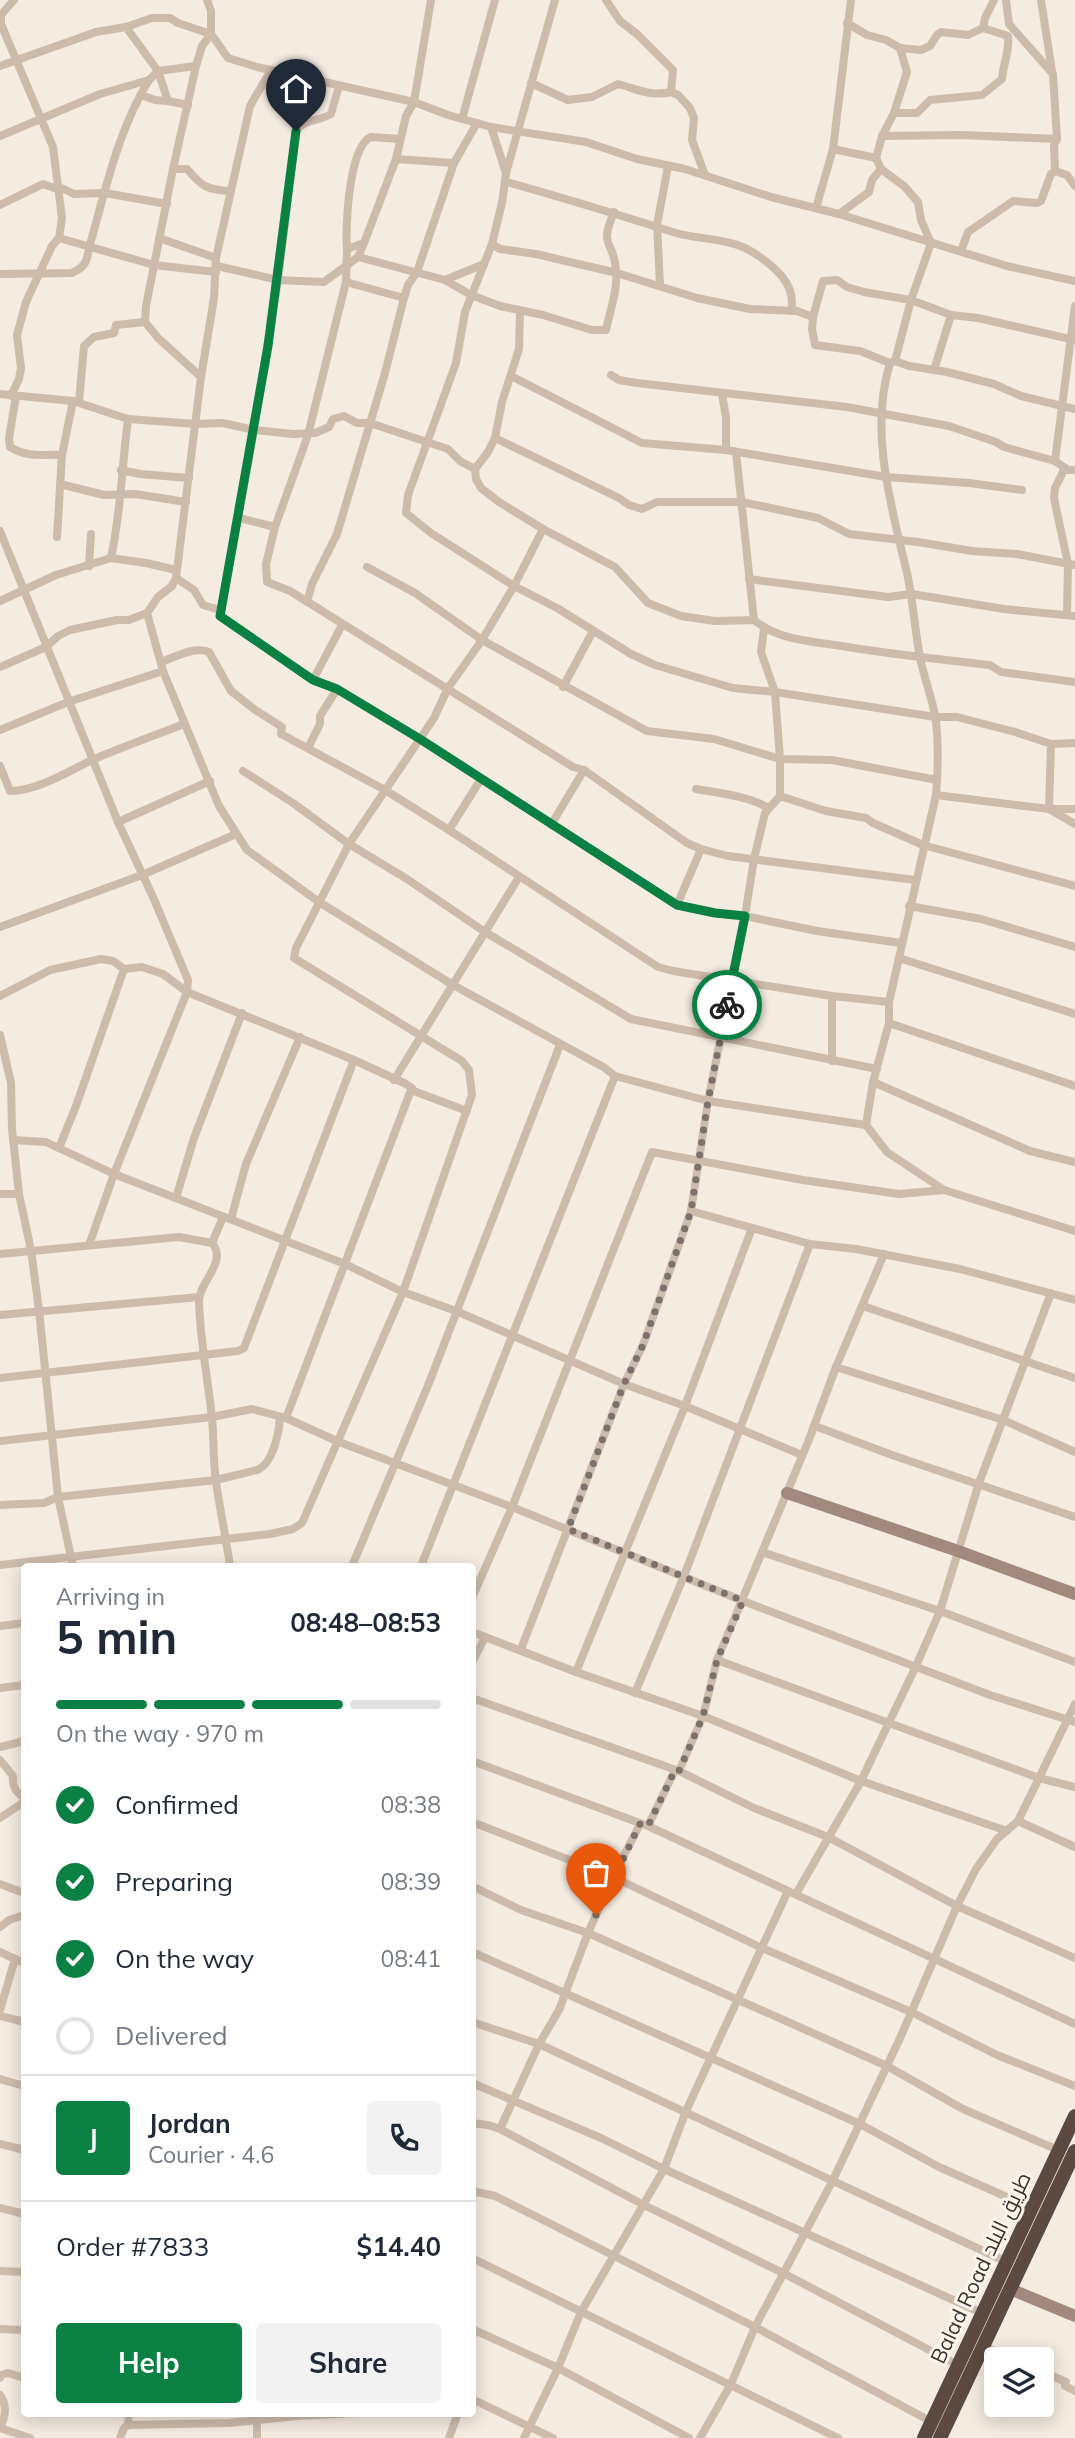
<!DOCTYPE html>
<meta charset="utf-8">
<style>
body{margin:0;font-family:Mulish,Cairo,sans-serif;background:#f2f2f3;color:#1f2937;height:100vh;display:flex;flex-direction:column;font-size:26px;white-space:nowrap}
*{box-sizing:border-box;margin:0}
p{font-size:23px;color:#747a83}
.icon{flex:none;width:38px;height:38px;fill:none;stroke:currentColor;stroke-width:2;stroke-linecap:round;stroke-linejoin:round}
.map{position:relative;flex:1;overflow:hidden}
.details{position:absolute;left:21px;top:1563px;width:455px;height:854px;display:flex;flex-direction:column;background:#fff;border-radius:7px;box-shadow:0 4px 18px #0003}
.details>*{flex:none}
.controls{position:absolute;left:984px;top:2347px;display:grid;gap:14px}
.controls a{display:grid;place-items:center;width:70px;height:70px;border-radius:7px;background:#fff;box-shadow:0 4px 18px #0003;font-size:35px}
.pin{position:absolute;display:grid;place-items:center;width:60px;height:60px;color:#fff;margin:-72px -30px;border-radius:50% 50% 50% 0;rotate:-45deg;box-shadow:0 0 7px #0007}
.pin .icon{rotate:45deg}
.courier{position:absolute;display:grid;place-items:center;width:70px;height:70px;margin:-35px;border:5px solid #0b8043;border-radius:50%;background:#fff;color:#222;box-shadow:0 2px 9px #0007}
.headline em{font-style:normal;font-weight:700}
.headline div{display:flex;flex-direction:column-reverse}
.headline{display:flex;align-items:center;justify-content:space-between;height:119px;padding:0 35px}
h1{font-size:46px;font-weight:700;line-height:52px}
.bar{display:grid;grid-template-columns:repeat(4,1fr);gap:10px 7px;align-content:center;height:84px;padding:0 35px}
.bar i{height:9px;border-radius:5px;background:#e0e1e3}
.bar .active{background:#0b8043}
.bar p{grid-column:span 4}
.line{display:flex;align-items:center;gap:18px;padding:0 35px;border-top:2px solid #e0e1e3}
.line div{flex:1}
.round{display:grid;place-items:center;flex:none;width:74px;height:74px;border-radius:7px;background:#f2f2f3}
ol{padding:0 35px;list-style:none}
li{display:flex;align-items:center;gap:21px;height:77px}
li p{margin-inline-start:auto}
li .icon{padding:7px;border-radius:50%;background:#0b8043;color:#fff;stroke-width:4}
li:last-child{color:#747a83}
li i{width:38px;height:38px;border:4px solid #e0e1e3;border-radius:50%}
.button{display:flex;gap:14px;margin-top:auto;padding:14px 35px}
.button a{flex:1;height:80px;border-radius:7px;background:#0b8043;color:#fff;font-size:28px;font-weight:700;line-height:80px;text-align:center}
.button a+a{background:#f2f2f3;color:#1f2937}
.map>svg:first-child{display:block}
</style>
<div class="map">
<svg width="1075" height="2438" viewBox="0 0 1075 2438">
<rect width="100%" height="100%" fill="#f4ebe1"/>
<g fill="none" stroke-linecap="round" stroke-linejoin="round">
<g stroke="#cdbbac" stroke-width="8">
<path d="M431,0L414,102L406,116L396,159L364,243L347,249L346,282L308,435L275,527L266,564L267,582L290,591L573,767L584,770L687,843L701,849L728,856L915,880"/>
<path d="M606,0L620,21L637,34L673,70L671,92L678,95L690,108L694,118L692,140L705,175"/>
<path d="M994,0L985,18L983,28L1008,36C1010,51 1003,64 1002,79L982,95L930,100L917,113H894L882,136L876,158L881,169L904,186L918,202L921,220L931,243L911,300L895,361L890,363C869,431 891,505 907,573C913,601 915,630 920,658C924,677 931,695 935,715C939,739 938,770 936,795L889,1002V1023L873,1082L866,1125L887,1152L944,1190L1075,1231"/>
<path d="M1006,0L1009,24L1053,74L1057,139"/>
<path d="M1041,0L1052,71"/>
<path d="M847,23L867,35L886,40L900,48L907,72L894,113"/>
<path d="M126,27L158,71L168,101L188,105"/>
<path d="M900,48L921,50L930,46L937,35L941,32L968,35L983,28"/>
<path d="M0,66L96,32L126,27L152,18H170L178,23L211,34L228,58L257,67L414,102L448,115L491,127L586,142L637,159L685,169L771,197L839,214L1007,266L1075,281"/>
<path d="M196,66L173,169L146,306L145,322L158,338L201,377"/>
<path d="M531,83L568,100L592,97L618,84C637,89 651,97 671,92"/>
<path d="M141,95L155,100L168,101"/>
<path d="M462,119L495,0"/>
<path d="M491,127L506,173L502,203L492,244L465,312L456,363L408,495L406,513L431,533L514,586L557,608L631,654L655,665L733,688L775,692L935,717H957L1015,732L1051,744L1075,743"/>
<path d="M0,136L100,94L149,80L158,71L196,66L202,46L211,34V11L207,0"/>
<path d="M882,136L961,135L1057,139L1054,145L1055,171L1051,174L1041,201L1037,203L1013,201L1006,206L968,232L961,251"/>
<path d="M833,149L876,158"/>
<path d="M396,159L454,163"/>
<path d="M173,169H187C202,187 208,190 231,191"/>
<path d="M1055,171L1067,175L1075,186"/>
<path d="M506,173L555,0"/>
<path d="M507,182C564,198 620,215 676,233C701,240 732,238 754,253C774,266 797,284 791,311"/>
<path d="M0,205L43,184L57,189V186L74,194L105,193L167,204"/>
<path d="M816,208L833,149L851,0"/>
<path d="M839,214L869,192L872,180L881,169"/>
<path d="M59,238L154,265L216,272"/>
<path d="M159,238L216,258"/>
<path d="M364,243L358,257L324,282L278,280L248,464L220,616L313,680L337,689L420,739L677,905L715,913L745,916L817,931L901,943"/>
<path d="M492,244L500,249L536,254L617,273L697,298L750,309L797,311L813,317L812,329L815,345L860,351L890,363"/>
<path d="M347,249C345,227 349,146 371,137L400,139"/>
<path d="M358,257L445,280L471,295L500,306L543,315L592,330H606C610,311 618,289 616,270C614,239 598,249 614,212"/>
<path d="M217,266L278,280L296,131C302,120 320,121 331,114L339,86"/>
<path d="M0,274L72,273C85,267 87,262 89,248C105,192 118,130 149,80"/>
<path d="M445,280L484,264"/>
<path d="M346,282L404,298"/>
<path d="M660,285L657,225L668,166"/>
<path d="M813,317L823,281L837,280L847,287L864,292L911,300L951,315L978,318L1075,340"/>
<path d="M895,361L909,366L947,372L994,384L1021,396L1075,409"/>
<path d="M934,370L951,315"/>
<path d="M611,375L619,380L637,383L847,407L949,426L996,442L1004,447L1055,461L1068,470H1075"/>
<path d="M511,376L642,443L726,450L886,477L969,483L1022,490"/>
<path d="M0,394L73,401L128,419L196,424L223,423L254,430L293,434L315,433L329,427L333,419L344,416L357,423H370L448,449L460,461L475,469L476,479L481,488L499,502L543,529L615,567L648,603L681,616L715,621L754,620C777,639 807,641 835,645C887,654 938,659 990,665L1001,672L1075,682"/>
<path d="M722,394L726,417V450"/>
<path d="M11,396L19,379L21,368L17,335L26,302L52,246L59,238L62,218L53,147L1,24V15L14,0"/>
<path d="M16,396L9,438L10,447C28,458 42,454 62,455"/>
<path d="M79,402L84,346L94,337L114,333L116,325L145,322"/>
<path d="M495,438L619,498L629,505L642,509L657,502H742L818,518L849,534L918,542L972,551L1017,554L1075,565"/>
<path d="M736,452L754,620"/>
<path d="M1055,461L1075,306"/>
<path d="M1065,468L1055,488L1054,498L1068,564L1067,614"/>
<path d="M475,469L488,452L495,438L502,402L519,349L520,311"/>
<path d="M121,470L140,474L189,478"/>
<path d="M60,484L104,495L135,494L186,502"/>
<path d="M239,518L275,527"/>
<path d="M0,531L118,822L153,897L188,980L187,992L114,1174L89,1245"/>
<path d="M57,537L62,455L73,401"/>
<path d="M111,558C121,512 122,465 128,419"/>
<path d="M89,566L91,534"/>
<path d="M367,567L415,593L482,640L647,731L714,739L780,759L832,760L937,780"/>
<path d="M749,579L888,597L912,594L1004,609L1075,616"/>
<path d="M0,601L56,575L111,558L146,563L176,570"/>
<path d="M307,602L312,584L337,534L385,373L404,298L408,285L417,272L454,163L477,123"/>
<path d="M220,610L203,605L194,590L176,578L201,377L214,298L216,258L250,106L271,70"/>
<path d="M161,662C175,657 195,646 209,652L231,691L254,709L282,727L281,734L385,790L449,830L658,967L673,971L832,996L889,1002"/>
<path d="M0,667L46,647L58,636L70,630L117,620H129L147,613L158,597L172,586L176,578"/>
<path d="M163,671L219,806L247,850L319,902L453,985L605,1068L615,1076L708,1101L866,1125"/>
<path d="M313,680L342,625"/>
<path d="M563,687L593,631"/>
<path d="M0,730L68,702L163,671L147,613"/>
<path d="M308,748L320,724V716L337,689"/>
<path d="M0,766L10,791C39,790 67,772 92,760C122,747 153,736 184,724"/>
<path d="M243,771L293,803L349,844L407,879L485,932L631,1019L877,1069"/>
<path d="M696,789C720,793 747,796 769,808"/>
<path d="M936,795L1049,809H1075"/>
<path d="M780,796L826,811L866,818L873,823L923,845L1075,886"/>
<path d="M1049,809L1051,744"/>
<path d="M1049,809L1075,824"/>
<path d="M118,822L210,781"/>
<path d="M551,825L584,770"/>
<path d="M449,830L481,779"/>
<path d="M677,905L701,849"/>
<path d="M909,906L981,919L1075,947"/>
<path d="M0,927L142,875L236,834"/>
<path d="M899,958L1075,1014"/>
<path d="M0,996L50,970L101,959L113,961L124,969L142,967L163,974L187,992L354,1060L406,1084L412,1088L411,1090L467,1111"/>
<path d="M832,996V1061"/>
<path d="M889,1023L1075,1086"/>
<path d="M0,1035L11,1083L12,1129L19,1194L31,1250L39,1310L58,1497L73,1566"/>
<path d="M394,1080L519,877"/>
<path d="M873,1082L1030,1151L1075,1162"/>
<path d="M14,1140L46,1142L114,1174L345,1264L403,1292L456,1311L624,1384L685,1406L802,1455"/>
<path d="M59,1148L76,1106L124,969"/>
<path d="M0,1194H19"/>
<path d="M176,1198L194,1138L242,1013"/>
<path d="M691,1211L810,1244L856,1249L960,1269L1075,1300"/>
<path d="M231,1219L246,1164L300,1037"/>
<path d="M212,1243L223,1217"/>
<path d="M0,1254L179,1237L212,1243C228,1262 199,1282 199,1301C200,1341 208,1379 212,1418C214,1439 213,1461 216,1482C220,1510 226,1538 230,1566"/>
<path d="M863,1306L1075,1378"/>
<path d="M0,1315L199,1297"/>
<path d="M836,1367L1003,1420L1075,1452"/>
<path d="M0,1378L238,1351L244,1348L354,1060"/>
<path d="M286,1418L411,1090"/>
<path d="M815,1426L892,1455L1075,1517"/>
<path d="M0,1441L212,1417L252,1409L286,1418L339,1442L512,1507L743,1601L990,1695L1075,1722"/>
<path d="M0,1505L44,1503L58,1497L216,1480L257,1470C273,1464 279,1433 280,1417"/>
<path d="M762,1552L940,1611L1075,1662"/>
<path d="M0,1565L270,1534L293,1529L302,1523L403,1292L472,1095L469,1070L462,1061L294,958L296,948L349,844L434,718L448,688L482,640L514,586L543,529"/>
<path d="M352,1566L429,1383L560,1045"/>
<path d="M421,1566L615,1076"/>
<path d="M472,1598L512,1507L652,1152L803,1180L899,1194L944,1190"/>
<path d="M0,1626L24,1623"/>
<path d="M472,1632L576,1672L703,1716L861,1781L1007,1831"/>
<path d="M521,1649L624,1384L643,1345L691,1211L708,1101L745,916L754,859L765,813L780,796V759L775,692L761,652L764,629"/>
<path d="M717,1660L1039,1778L1075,1787"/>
<path d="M472,1663L485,1637"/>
<path d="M576,1672L685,1406L752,1228"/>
<path d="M0,1688L24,1685"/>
<path d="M635,1693L684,1576L810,1244"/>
<path d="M472,1698L679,1771L754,1808L828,1837L957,1906L1075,1958"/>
<path d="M0,1747L24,1741"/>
<path d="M0,1760L13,1776C12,1788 16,1791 24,1798"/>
<path d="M472,1761L648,1826L1075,2024"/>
<path d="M679,1771L703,1716L717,1660L808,1442L836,1367L884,1254"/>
<path d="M0,1818L24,1802"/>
<path d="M1018,1821L1075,1847"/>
<path d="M472,1822L613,1877L762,1948L911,2012L997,2055L1075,2086"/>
<path d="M648,1826L675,1770"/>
<path d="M0,1884L24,1893"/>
<path d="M472,1886L521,1910L588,1933L887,2066L963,2109L1058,2150"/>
<path d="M796,1894L861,1781L916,1666L940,1611L979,1483L1051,1293"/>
<path d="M0,1927L9,1920L24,1915"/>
<path d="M0,1952L24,1963"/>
<path d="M472,1952L860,2124L939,2167L1032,2208"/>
<path d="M0,2010L15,1959"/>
<path d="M0,2016L24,2022"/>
<path d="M472,2022L539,2044L1007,2262"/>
<path d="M0,2079L24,2086"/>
<path d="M472,2083L601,2138L664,2169L982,2313"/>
<path d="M472,2123L488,2125L500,2129L644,2205L783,2273L958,2365"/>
<path d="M500,2129L539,2044L559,2010L588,1933L613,1877L640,1824"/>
<path d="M0,2144L24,2150"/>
<path d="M472,2191L495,2196L545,2221L755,2327L932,2422"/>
<path d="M0,2208L24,2214"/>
<path d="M472,2258L838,2438"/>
<path d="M0,2271L24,2272"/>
<path d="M0,2329L24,2330"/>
<path d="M472,2329L558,2368L689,2438"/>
<path d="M983,2346L1013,2359"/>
<path d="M1041,2371L1066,2382L1065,2386L1075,2391"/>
<path d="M0,2378L1,2375L8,2373L24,2378"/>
<path d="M0,2395C7,2404 6,2418 0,2427"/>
<path d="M472,2399L553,2438"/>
<path d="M257,2413V2438"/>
<path d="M128,2425L229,2423L297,2416L358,2413"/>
<path d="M0,2428L30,2438"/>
<path d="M120,2438L124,2428L128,2425L129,2413"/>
<path d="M449,2438L458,2413"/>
<path d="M524,2438L558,2368L581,2312L664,2169L686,2111L788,1891"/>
<path d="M700,2438L731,2384L755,2327L833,2180L901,2036L957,1906L976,1869L997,1839L1018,1821L1075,1704"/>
</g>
<g stroke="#a18a7d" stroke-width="12">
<path d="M787,1493L958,1551L1075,1594"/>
<path d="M1010,2289L1075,2316"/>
</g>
<g stroke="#5c4a42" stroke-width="14">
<path d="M924,2438L1075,2116"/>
<path d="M940,2438L1075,2151"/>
</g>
</g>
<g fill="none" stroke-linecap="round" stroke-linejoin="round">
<path stroke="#7c716b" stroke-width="7" stroke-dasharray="0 12.6" d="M596,1915L640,1824L648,1826L675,1770L679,1771L703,1716L717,1660L743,1601L568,1529L624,1384L643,1345L691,1211L708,1101L727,1005"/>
<path stroke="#0b8043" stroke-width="9" d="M296,131L268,346L220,616L313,680L337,689L420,739L677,905L715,913L745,916L727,1005"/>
</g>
<g text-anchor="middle" stroke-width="6" stroke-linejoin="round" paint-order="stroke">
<g font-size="21" fill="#3b302b" stroke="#fbf5ee">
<text transform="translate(981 2268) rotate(-65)" y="7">Balad Road طريق البلد</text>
</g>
</g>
</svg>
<div class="controls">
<a><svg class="icon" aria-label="layers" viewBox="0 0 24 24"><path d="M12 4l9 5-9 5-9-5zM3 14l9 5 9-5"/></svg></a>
</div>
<div class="pin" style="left:596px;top:1915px;background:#ea580c"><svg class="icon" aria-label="bag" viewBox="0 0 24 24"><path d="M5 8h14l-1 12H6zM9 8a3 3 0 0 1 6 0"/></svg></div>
<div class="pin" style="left:296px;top:131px;background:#1f2937"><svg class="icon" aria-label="home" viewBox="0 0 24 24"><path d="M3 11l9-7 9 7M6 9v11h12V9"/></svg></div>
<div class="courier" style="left:727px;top:1005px"><svg class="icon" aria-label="bike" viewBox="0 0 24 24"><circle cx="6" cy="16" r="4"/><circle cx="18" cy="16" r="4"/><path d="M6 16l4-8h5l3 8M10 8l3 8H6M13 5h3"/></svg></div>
<section class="details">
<div class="headline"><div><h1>5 min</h1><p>Arriving in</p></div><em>08:48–08:53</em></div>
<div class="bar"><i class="active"></i><i class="active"></i><i class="active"></i><i></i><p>On the way · 970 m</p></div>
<ol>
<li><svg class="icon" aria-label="check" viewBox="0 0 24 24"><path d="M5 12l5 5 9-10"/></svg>Confirmed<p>08:38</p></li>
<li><svg class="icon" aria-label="check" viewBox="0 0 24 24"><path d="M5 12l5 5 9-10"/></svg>Preparing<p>08:39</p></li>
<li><svg class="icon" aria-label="check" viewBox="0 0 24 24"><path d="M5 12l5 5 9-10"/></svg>On the way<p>08:41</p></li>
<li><i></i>Delivered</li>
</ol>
<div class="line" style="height:126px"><b class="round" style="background:#0b8043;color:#fff">J</b><div><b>Jordan</b><p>Courier · 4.6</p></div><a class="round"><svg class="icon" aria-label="phone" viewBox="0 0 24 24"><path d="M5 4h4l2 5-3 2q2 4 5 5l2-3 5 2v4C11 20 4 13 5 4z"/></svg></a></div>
<div class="line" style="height:91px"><div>Order #7833</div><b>$14.40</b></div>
<div class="button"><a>Help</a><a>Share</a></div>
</section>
</div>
